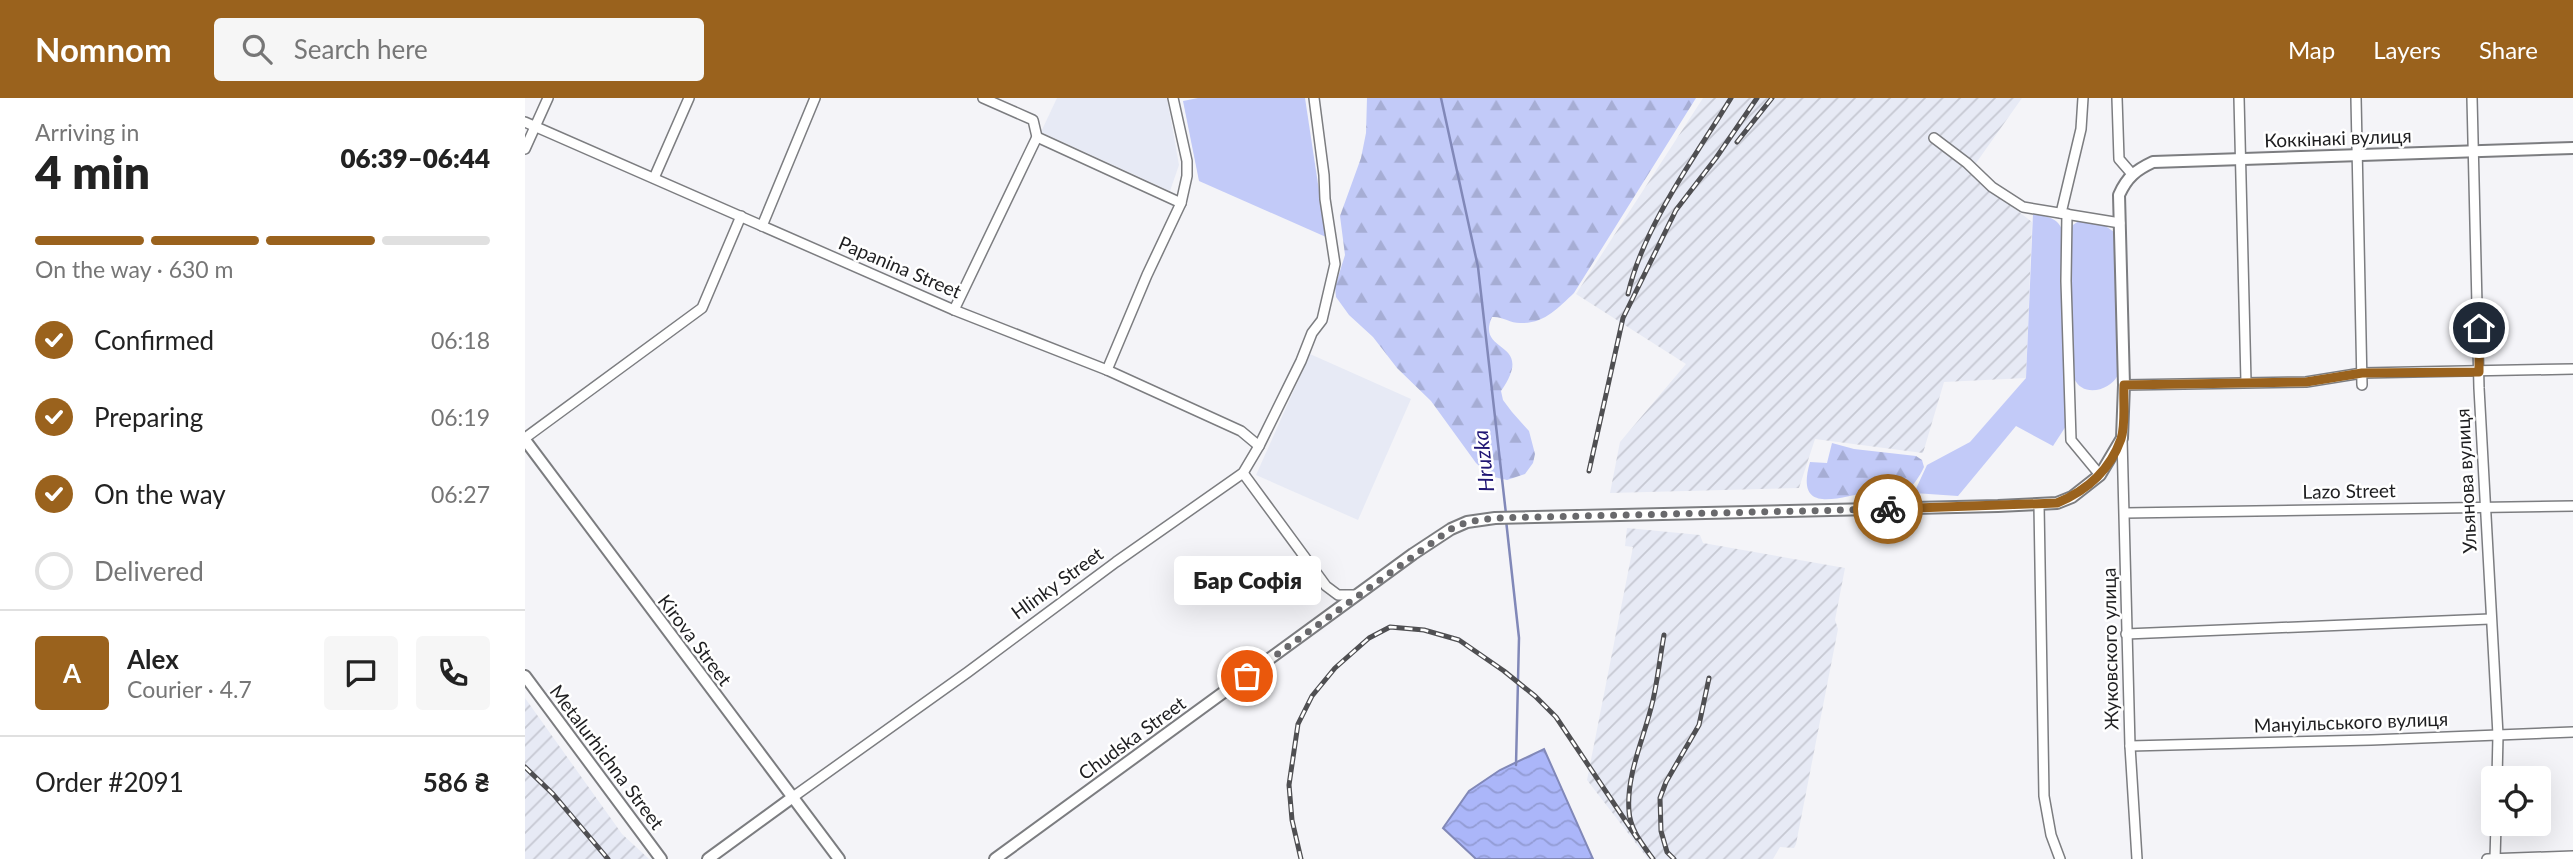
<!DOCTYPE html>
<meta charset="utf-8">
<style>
body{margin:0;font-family:Lato,sans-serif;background:#f6f6f6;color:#222;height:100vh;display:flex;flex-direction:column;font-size:26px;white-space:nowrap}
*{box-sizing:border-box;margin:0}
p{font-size:23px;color:#767676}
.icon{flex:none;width:38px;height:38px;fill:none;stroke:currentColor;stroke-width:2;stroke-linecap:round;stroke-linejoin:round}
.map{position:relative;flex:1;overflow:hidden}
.details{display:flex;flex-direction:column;background:#fff;width:525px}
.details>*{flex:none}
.buttons{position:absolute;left:1956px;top:668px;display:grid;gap:14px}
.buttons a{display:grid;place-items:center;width:70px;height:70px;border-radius:7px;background:#fff;box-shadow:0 7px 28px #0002;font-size:35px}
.pin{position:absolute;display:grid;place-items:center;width:60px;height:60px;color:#fff;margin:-30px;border:4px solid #fff;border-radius:50%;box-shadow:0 2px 7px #0007}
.courier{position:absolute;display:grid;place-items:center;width:70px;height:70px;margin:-35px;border:5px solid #9a621d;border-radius:50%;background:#fff;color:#222;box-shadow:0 2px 9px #0007}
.bubble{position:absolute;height:49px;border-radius:7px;background:#fff;box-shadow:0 7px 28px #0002;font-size:23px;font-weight:800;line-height:49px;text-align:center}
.overview em{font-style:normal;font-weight:800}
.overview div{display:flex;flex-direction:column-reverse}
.overview{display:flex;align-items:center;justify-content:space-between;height:119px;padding:0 35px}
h1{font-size:46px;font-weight:800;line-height:52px}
.bar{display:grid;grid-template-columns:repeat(4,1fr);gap:10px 7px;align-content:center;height:84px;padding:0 35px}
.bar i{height:9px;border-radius:5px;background:#e0e0e0}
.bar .on{background:#9a621d}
.bar p{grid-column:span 4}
.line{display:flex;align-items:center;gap:18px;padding:0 35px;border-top:2px solid #e0e0e0}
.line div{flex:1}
.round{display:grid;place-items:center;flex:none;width:74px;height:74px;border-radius:7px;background:#f6f6f6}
ol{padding:0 35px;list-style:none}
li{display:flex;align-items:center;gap:21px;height:77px}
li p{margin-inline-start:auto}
li .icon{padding:7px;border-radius:50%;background:#9a621d;color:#fff;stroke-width:4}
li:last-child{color:#767676}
li i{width:38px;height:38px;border:4px solid #e0e0e0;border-radius:50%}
header{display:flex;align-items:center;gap:42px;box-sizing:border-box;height:98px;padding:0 35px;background:#9a621d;color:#fff}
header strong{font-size:33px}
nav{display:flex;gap:38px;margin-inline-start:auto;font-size:24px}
.search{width:490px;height:63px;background:#f6f6f6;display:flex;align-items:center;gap:18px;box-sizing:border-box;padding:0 24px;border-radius:7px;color:#767676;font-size:26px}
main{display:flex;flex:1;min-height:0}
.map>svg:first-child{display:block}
</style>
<header>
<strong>Nomnom</strong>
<div class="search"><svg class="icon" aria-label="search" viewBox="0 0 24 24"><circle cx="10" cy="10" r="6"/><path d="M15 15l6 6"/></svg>Search here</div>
<nav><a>Map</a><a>Layers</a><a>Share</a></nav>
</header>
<main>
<section class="details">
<div class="overview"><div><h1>4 min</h1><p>Arriving in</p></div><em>06:39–06:44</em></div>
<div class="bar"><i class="on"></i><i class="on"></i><i class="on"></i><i></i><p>On the way · 630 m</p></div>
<ol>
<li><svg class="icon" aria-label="check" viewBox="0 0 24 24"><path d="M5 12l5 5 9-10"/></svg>Confirmed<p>06:18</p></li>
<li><svg class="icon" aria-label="check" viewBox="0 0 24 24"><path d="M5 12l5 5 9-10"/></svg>Preparing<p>06:19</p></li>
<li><svg class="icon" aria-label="check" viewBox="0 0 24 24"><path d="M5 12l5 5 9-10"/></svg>On the way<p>06:27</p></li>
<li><i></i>Delivered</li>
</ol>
<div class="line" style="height:126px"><b class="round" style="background:#9a621d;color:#fff">A</b><div><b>Alex</b><p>Courier · 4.7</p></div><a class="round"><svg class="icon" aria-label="chat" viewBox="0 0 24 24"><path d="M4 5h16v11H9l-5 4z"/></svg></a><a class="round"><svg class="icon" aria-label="phone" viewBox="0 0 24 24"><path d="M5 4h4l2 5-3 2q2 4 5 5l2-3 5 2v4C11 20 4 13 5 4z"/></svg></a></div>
<div class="line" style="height:91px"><div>Order #2091</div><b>586 ₴</b></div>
</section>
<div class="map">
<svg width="2048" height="761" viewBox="0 0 2048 761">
<defs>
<pattern id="industrial-furrows" width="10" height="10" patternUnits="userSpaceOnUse" patternTransform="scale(1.75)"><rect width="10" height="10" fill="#e7eaf5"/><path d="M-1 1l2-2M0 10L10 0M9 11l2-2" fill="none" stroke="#c6c8d2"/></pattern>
<pattern id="forest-firs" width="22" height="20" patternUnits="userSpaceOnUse" patternTransform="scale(1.75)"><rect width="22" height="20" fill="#c2caf8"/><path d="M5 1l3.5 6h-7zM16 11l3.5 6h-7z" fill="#a6add4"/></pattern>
<pattern id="water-waves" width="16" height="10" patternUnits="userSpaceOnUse" patternTransform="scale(1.75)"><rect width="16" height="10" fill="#abb6f9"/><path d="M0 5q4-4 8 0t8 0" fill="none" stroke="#939cd5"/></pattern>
</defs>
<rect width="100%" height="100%" fill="#f4f4f8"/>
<g fill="#e7eaf5">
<path d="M532,0H642L654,67L645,93L516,34Z"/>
<path d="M785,256L886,301L833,422L731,377Z"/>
</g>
<g fill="url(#industrial-furrows)">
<path d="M1178,0H1497L1444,75L1507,124L1501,280L1419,284L1398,355L1290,341L1274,390L1085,395L1095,344L1161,266L1051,196Z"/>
<path d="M1102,430L1175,437L1178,445L1320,470L1310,522L1313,531L1271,746L1269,750L1255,749L1248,761H1123L1062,682L1108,449L1100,448Z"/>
<path d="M0,600L97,736L124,761H0Z"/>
</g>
<g fill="#c2caf8">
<path d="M673,0H780L801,139L674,83L658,3Z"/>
<path d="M1508,116C1523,119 1533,119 1538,134L1541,328L1528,348L1491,328L1433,398L1389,395L1402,367L1445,344L1501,280Z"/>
<path d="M1555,122L1579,127L1589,134L1593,277C1585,293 1557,300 1549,280L1544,139L1548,127Z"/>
</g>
<g fill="url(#forest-firs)">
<path d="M842,0H1171L1049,195C1033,210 1019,226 995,225C985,225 977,218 967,219C950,257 1012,241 976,293L978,302L987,314L1004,333L1010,356L1008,365L1000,376L982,382L965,378L951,365L906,303L872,270L848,239L824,217L811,199L810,189L820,157L815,118L836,60L841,35Z"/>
<path d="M1307,345L1329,351L1391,358L1397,362L1399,369C1395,378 1387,390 1379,395C1369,400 1357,393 1347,394C1315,398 1269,419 1285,364L1302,365Z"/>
</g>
<path fill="url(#water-waves)" stroke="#8188b8" stroke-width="2" d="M1019,651L1068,761H951L918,730L944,693L975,672Z"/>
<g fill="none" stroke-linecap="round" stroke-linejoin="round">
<g stroke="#8188b8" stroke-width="2.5">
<path d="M916,0L953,169L981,416"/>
<path d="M981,422L994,540L991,667"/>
</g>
<g stroke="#7c7d80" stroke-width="12">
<g id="minor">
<path d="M458,0L508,22L512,39"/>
<path d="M1592,0L1594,61L1607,76"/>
<path d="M1714,0L1721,284"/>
<path d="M1831,0L1837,287"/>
<path d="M1947,0L1954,290L1973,637L1972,681"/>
<path d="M0,24L429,212L582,272L716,333L734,348"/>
<path d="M512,39L656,105"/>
<path d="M1409,40L1442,65L1467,89L1498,109L1595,125"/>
<path d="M0,51L23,0"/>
<path d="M129,80L164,0"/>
<path d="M1536,115L1556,31L1558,0"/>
<path d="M1542,116L1541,183L1546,342L1575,377"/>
<path d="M237,128L290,0"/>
<path d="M429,212L512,39"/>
<path d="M582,272L622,177L656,105L662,78V63L648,0"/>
<path d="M1599,287L1781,284L1837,275L2048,271"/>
<path d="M0,340L177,210L216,118"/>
<path d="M1597,340L1605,648L1612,761"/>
<path d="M718,375L801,488L813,497H832"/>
<path d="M1514,407L1519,698L1526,737L1535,761"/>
<path d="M1600,415L2048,408"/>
<path d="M1601,536L1965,521"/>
<path d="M1605,648L1846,642L2048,634"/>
<path d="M268,699L443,574L591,464L718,375L734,348L776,263L787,235L797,222L810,166L800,101L799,77L789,0"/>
<path d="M1962,761L2048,758"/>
<path d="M1970,761L1971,726"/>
</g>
</g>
<g stroke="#7c7d80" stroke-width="14">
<g id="tertiary">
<path d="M0,342L314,761"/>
<path d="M0,578L136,761"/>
<path d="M183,761L268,699"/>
<path d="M470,761L888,456L926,431L942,424L970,420L1473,408L1532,405L1547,399L1575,377L1597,340L1599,287L1594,97C1602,79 1611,72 1628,64L2048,50"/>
</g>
</g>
<use href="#minor" stroke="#fff" stroke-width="9"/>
<use href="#tertiary" stroke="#fff" stroke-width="10"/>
<g stroke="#4f4f52" stroke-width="5">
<g id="rail">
<path d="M1212,44L1247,0"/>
<path d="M1103,196C1118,129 1170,59 1206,0"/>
<path d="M1064,373L1098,220L1151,112L1191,60L1232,0"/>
<path d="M0,669L28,696L83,761"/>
<path d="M776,761L767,722L764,687L773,626L787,598L810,570L844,540L865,529L899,532L934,542L979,573L1010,598L1031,619L1112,740"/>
<path d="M1128,761C1118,747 1105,732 1104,713C1101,676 1120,638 1128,602C1133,580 1135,559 1139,537"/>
<path d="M1149,761L1142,754L1136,733L1135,700L1141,684L1174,627L1184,580"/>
</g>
</g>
<use href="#rail" stroke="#fff" stroke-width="2.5" stroke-dasharray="8" stroke-linecap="butt"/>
</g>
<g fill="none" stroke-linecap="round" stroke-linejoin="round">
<path stroke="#69696c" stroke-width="7" stroke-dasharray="0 12.6" d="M722,578L926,431L942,424L970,420L1363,411"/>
<path stroke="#9a621d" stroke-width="9" d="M1363,411L1532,405C1561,393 1585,372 1596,341C1601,326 1598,303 1599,287L1781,284L1837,275L1954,274V230"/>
</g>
<g text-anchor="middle" stroke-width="5" stroke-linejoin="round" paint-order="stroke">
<g font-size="19" fill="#1e1e20" stroke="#fff">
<text transform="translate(1813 40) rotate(-2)" y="7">Коккінакі вулиця</text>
<text transform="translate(375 169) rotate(23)" y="7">Papanina Street</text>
<text transform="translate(1941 383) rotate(-93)" y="7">Ульянова вулиця</text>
<text transform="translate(1824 393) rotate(-1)" y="7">Lazo Street</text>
<text transform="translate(532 485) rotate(-36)" y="7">Hlinky Street</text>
<text transform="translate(170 542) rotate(53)" y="7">Kirova Street</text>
<text transform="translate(1585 551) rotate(-91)" y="7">Жуковского улица</text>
<text transform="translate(1826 624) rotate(-2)" y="7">Мануільського вулиця</text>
<text transform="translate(607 640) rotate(-36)" y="7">Chudska Street</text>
<text transform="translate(82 659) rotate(53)" y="7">Metalurhichna Street</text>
</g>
<g font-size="21" font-style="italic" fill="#211775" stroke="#fff">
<text transform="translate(959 363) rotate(-96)" y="7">Hruzka</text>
</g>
</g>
</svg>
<div class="buttons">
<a><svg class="icon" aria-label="locate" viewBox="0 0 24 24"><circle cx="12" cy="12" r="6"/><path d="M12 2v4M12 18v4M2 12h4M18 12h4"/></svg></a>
</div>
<div class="pin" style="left:722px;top:578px;background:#ea580c"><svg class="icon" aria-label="bag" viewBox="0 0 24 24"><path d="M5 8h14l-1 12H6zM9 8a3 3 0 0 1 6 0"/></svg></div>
<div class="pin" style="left:1954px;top:230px;background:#1f2937"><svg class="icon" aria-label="home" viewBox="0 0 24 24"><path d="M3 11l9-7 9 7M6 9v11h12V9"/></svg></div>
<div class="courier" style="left:1363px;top:411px"><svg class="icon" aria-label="bike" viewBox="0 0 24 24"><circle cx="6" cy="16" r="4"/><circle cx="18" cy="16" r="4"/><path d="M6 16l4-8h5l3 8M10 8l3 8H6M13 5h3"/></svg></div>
<div class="bubble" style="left:649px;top:458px;width:147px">Бар Софія</div>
</div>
</main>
